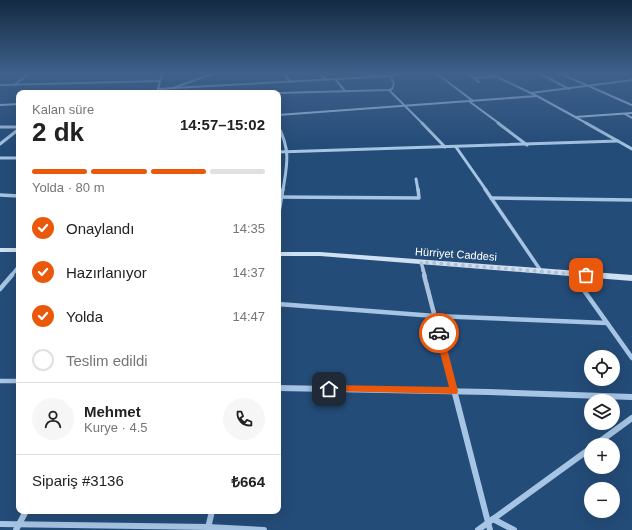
<!DOCTYPE html>
<html lang="tr">
<meta charset="utf-8">
<style>
body{margin:0;font-family:Arial,sans-serif;background:#f6f6f6;color:#222;height:100vh;display:flex;flex-direction:column;font-size:15px;white-space:nowrap}
*{box-sizing:border-box;margin:0}
p{font-size:13px;color:#767676}
.icon{flex:none;width:22px;height:22px;fill:none;stroke:currentColor;stroke-width:2;stroke-linecap:round;stroke-linejoin:round}
.map{position:relative;flex:1;overflow:hidden}
.details{position:absolute;left:16px;top:90px;width:265px;height:424px;display:flex;flex-direction:column;background:#fff;border-radius:8px;box-shadow:0 4px 16px #0002}
.details>*{flex:none}
.fabs{position:absolute;left:584px;top:350px;display:grid;gap:8px}
.fabs a{display:grid;place-items:center;width:36px;height:36px;border-radius:50%;background:#fff;box-shadow:0 4px 16px #0002;font-size:20px}
.pin{position:absolute;display:grid;place-items:center;width:34px;height:34px;color:#fff;margin:-17px;border-radius:8px;box-shadow:0 2px 6px #0006}
.courier{position:absolute;display:grid;place-items:center;width:40px;height:40px;margin:-20px;border:3px solid #ea580c;border-radius:50%;background:#fff;color:#222;box-shadow:0 1px 5px #0007}
.head em{font-style:normal;font-weight:600}
.head div{display:flex;flex-direction:column-reverse}
.head{display:flex;align-items:center;justify-content:space-between;height:68px;padding:0 16px}
h1{font-size:26px;font-weight:600;line-height:30px}
.bar{display:grid;grid-template-columns:repeat(4,1fr);gap:6px 4px;align-content:center;height:48px;padding:0 16px}
.bar i{height:5px;border-radius:3px;background:#e0e0e0}
.bar .selected{background:#ea580c}
.bar p{grid-column:span 4}
.line{display:flex;align-items:center;gap:10px;padding:0 16px;border-top:1px solid #e0e0e0}
.line div{flex:1}
.round{display:grid;place-items:center;flex:none;width:42px;height:42px;border-radius:21px;background:#f6f6f6}
ol{padding:0 16px;list-style:none}
li{display:flex;align-items:center;gap:12px;height:44px}
li p{margin-inline-start:auto}
li .icon{padding:4px;border-radius:50%;background:#ea580c;color:#fff;stroke-width:4}
li:last-child{color:#767676}
li i{width:22px;height:22px;border:2px solid #e0e0e0;border-radius:50%}
.map>svg:first-child{display:block}
</style>
<div class="map">
<svg width="632" height="530" viewBox="0 0 632 530">
<rect width="100%" height="100%" fill="#244c78"/>
<g fill="none" stroke-linecap="round" stroke-linejoin="round">
<g stroke="#a6c4e3" stroke-width="2">
<path d="M283,73L291,82"/>
<path d="M319,73L326,80"/>
<path d="M356,73L378,75"/>
<path d="M436,73L473,101"/>
<path d="M468,73L479,82"/>
<path d="M489,73L537,96L588,124"/>
<path d="M539,73L569,89"/>
<path d="M559,73L632,105"/>
<path d="M473,78L494,77"/>
<path d="M335,79L345,91"/>
<path d="M0,85L160,81"/>
<path d="M14,85L30,73"/>
<path d="M173,88L390,76"/>
<path d="M158,89L173,88L215,73"/>
<path d="M389,90L423,124"/>
<path d="M157,93L162,73"/>
<path d="M278,93L389,90L392,89L394,83L390,76L407,73"/>
<path d="M531,93L632,80"/>
<path d="M470,102L500,124"/>
<path d="M0,105L19,104"/>
<path d="M625,114L632,118"/>
<path d="M278,115L537,96"/>
<path d="M575,117L632,113"/>
</g>
<g stroke="#a6c4e3" stroke-width="3">
<path d="M422,123L445,147"/>
<path d="M498,123L527,145"/>
<path d="M586,123L632,149"/>
<path d="M278,126C291,150 287,165 283,190"/>
<path d="M0,127H19"/>
<path d="M0,144L19,129"/>
<path d="M456,147L486,190"/>
<path d="M278,152L618,141"/>
<path d="M0,158H19"/>
<path d="M416,179L418,190"/>
</g>
<g stroke="#a6c4e3" stroke-width="3.5">
<path d="M485,189L541,271"/>
<path d="M0,195L19,196"/>
<path d="M278,197L419,198L418,189"/>
<path d="M491,198L632,200"/>
<path d="M278,218L283,189"/>
<path d="M421,262L425,276"/>
<path d="M572,274L573,276"/>
<path d="M11,276L19,266"/>
</g>
<g stroke="#a6c4e3" stroke-width="4.5">
<path d="M424,275L453,387"/>
<path d="M573,275L632,358"/>
<path d="M0,289L12,275"/>
<path d="M278,304L435,316L607,323"/>
<path d="M0,381H19"/>
</g>
<g stroke="#a6c4e3" stroke-width="6">
<path d="M453,386L490,530"/>
<path d="M278,388L489,392L632,397"/>
<path d="M595,445L632,418"/>
<path d="M493,519L514,530"/>
<path d="M0,524L208,527L264,530"/>
<path d="M208,528L212,511"/>
<path d="M16,530L26,511"/>
<path d="M478,530L591,448"/>
</g>
<g fill="#cfe0f3" fill-rule="evenodd">
<rect x="0" y="248" width="19" height="4"/>
<path d="M278,252H320L632,275V281L320,256H278Z"/>
</g>
</g>
<linearGradient id="sky" x2="0" y2="1"><stop stop-color="#142a42"/><stop offset="0.5" stop-color="#3f618b"/><stop offset="1" stop-color="#3f618b" stop-opacity="0"/></linearGradient>
<rect width="632" height="147" fill="url(#sky)"/>
<path fill="#ea580c" d="M439,330L443,333L458,391L457,394L326,391L325,389L329,385L449,387L435,333Z"/>
<g fill="none" stroke-linecap="round" stroke-linejoin="round">
<path stroke="#b2c0d0" stroke-width="4" stroke-dasharray="0 7.2" d="M439,333L421,262L586,275"/>
</g>
<g text-anchor="middle" stroke-width="3" stroke-linejoin="round" paint-order="stroke">
<g font-size="11" fill="#fff" stroke="#244c78">
<text transform="translate(456 254) rotate(4)" y="4">Hürriyet Caddesi</text>
</g>
</g>
</svg>
<div class="fabs">
<a><svg class="icon" aria-label="locate" viewBox="0 0 24 24"><circle cx="12" cy="12" r="6"/><path d="M12 2v4M12 18v4M2 12h4M18 12h4"/></svg></a>
<a><svg class="icon" aria-label="layers" viewBox="0 0 24 24"><path d="M12 4l9 5-9 5-9-5zM3 14l9 5 9-5"/></svg></a>
<a>+</a>
<a>−</a>
</div>
<div class="pin" style="left:586px;top:275px;background:#ea580c"><svg class="icon" aria-label="bag" viewBox="0 0 24 24"><path d="M5 8h14l-1 12H6zM9 8a3 3 0 0 1 6 0"/></svg></div>
<div class="pin" style="left:329px;top:389px;background:#1f2937"><svg class="icon" aria-label="home" viewBox="0 0 24 24"><path d="M3 11l9-7 9 7M6 9v11h12V9"/></svg></div>
<div class="courier" style="left:439px;top:333px"><svg class="icon" aria-label="car" viewBox="0 0 24 24"><path d="M5 17H2v-5l4-1 3-4h7l3 4 3 1v5h-3M9 17h6M6 11h13"/><circle cx="7" cy="17" r="2"/><circle cx="17" cy="17" r="2"/></svg></div>
<section class="details">
<div class="head"><div><h1>2 dk</h1><p>Kalan süre</p></div><em>14:57–15:02</em></div>
<div class="bar"><i class="selected"></i><i class="selected"></i><i class="selected"></i><i></i><p>Yolda · 80 m</p></div>
<ol>
<li><svg class="icon" aria-label="check" viewBox="0 0 24 24"><path d="M5 12l5 5 9-10"/></svg>Onaylandı<p>14:35</p></li>
<li><svg class="icon" aria-label="check" viewBox="0 0 24 24"><path d="M5 12l5 5 9-10"/></svg>Hazırlanıyor<p>14:37</p></li>
<li><svg class="icon" aria-label="check" viewBox="0 0 24 24"><path d="M5 12l5 5 9-10"/></svg>Yolda<p>14:47</p></li>
<li><i></i>Teslim edildi</li>
</ol>
<div class="line" style="height:72px"><a class="round"><svg class="icon" aria-label="person" viewBox="0 0 24 24"><circle cx="12" cy="8" r="4"/><path d="M4 21q1-7 8-7t8 7"/></svg></a><div><b>Mehmet</b><p>Kurye · 4.5</p></div><a class="round"><svg class="icon" aria-label="phone" viewBox="0 0 24 24"><path d="M5 4h4l2 5-3 2q2 4 5 5l2-3 5 2v4C11 20 4 13 5 4z"/></svg></a></div>
<div class="line" style="height:52px"><div>Sipariş #3136</div><b>₺664</b></div>
</section>
</div>
